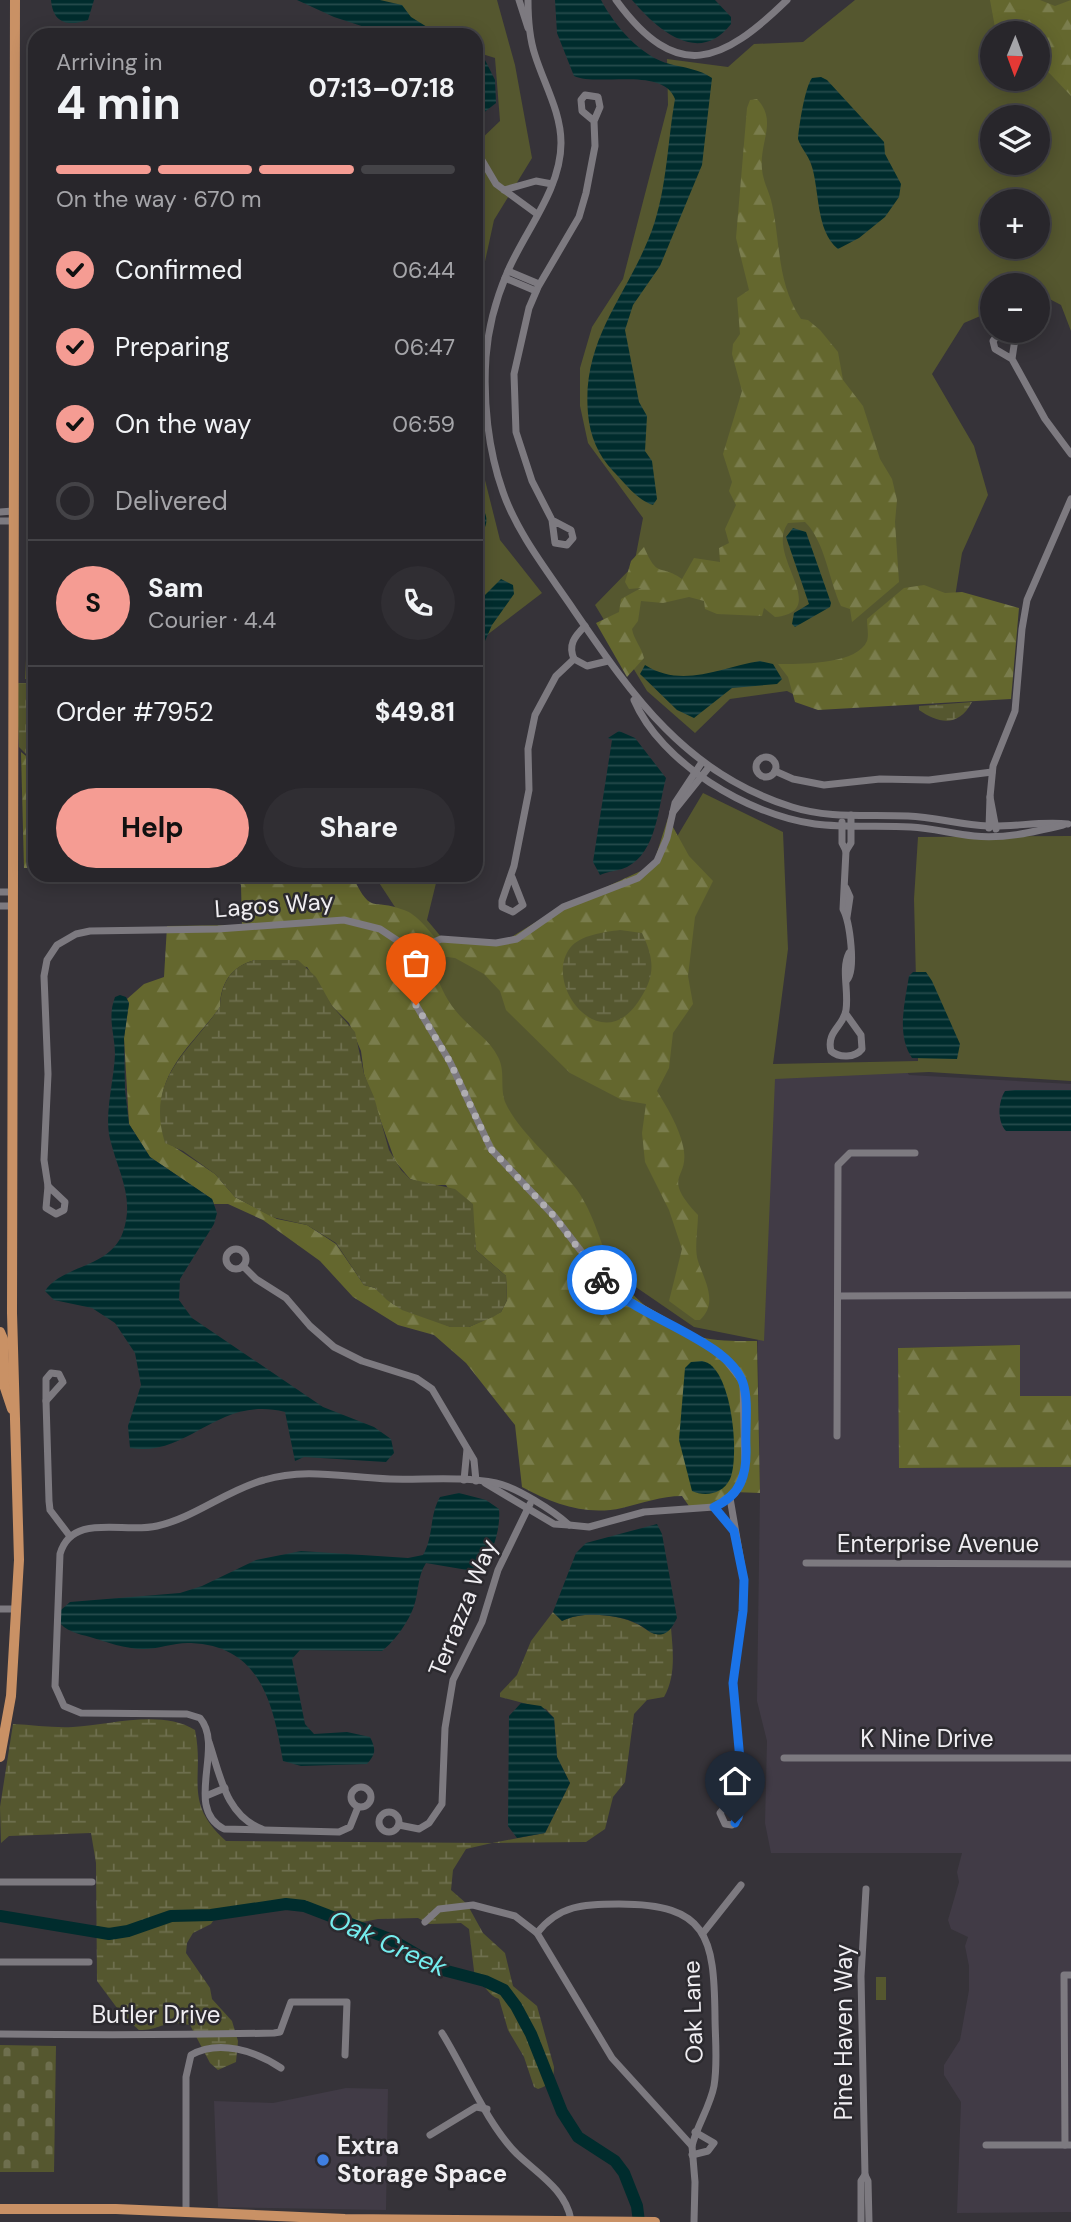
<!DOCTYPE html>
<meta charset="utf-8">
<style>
body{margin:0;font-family:"DM Sans",sans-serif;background:#302e33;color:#f1f3f6;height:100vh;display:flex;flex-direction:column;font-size:26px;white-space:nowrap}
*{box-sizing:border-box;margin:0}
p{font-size:23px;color:#a5a5a9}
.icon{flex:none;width:38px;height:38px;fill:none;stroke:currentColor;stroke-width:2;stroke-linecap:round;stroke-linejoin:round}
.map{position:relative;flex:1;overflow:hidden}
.sheet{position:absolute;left:28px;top:28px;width:455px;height:854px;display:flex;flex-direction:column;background:#28262b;border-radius:21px;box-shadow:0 4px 18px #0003,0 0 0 2px #444347}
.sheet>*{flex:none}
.needle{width:46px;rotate:181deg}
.controls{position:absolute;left:980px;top:21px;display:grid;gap:14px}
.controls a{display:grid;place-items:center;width:70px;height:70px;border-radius:50%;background:#28262b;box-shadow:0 4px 18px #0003,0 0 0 2px #444347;font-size:35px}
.pin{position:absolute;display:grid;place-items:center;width:60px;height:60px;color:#fff;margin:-72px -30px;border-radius:50% 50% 50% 0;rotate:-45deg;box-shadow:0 0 7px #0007}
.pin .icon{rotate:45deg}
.courier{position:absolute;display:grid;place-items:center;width:70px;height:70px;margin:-35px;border:5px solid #1a73e8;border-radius:50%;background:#fff;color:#222;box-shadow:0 2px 9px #0007}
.head em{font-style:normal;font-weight:700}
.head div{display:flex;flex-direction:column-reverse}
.head{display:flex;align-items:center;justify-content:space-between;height:119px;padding:0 28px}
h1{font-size:46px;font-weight:700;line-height:52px}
.bar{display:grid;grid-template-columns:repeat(4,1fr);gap:10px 7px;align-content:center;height:84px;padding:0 28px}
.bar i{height:9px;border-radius:5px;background:#444347}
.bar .active{background:#f59c93}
.bar p{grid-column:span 4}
.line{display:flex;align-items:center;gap:18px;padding:0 28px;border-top:2px solid #444347}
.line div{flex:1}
.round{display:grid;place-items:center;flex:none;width:74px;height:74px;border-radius:37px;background:#302e33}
ol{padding:0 28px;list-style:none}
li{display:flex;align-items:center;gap:21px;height:77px}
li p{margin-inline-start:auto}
li .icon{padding:7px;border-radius:50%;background:#f59c93;color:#111;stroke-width:4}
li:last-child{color:#a5a5a9}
li i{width:38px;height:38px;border:4px solid #444347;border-radius:50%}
.cta{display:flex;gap:14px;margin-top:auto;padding:14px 28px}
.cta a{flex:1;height:80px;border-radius:42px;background:#f59c93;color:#111;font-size:28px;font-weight:700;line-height:80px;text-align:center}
.cta a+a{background:#302e33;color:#f1f3f6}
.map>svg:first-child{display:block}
</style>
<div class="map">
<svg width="1071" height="2222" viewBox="0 0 1071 2222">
<defs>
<pattern id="forest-firs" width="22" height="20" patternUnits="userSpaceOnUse" patternTransform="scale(1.75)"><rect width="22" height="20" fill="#64672e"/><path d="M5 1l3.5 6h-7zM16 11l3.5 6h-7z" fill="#7a7d4d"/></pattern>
<pattern id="wetland-marsh" width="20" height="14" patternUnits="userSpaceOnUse" patternTransform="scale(1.75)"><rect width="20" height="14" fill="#55572f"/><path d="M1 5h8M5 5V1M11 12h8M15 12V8" fill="none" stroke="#6e6f4e"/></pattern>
<pattern id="cemetery-stones" width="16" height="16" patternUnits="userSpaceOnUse" patternTransform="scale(1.75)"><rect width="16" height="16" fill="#55572f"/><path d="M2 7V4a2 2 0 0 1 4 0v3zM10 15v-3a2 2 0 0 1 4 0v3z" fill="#6e6f4e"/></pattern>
<pattern id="water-rules" width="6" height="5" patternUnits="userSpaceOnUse" patternTransform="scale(1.75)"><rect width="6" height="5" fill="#002c2d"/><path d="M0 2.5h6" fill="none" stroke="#264b4c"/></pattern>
</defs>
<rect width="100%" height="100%" fill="#363339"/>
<g fill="#413b46">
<path d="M905,1069L909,1075L1071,1084V1396H1020V1345L898,1348L900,1468L1071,1467V2212L957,2213L961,2102L944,2075V2065L960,2040L969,1990V1966L965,1946L968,1937L951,1929L948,1920L959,1882L957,1872L962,1853H771L765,1823L767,1741L757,1701L760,1492L754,1091L758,1075Z"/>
<path d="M346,2088L388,2089L386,2210L218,2207L214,2101L273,2103Z"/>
</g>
<g fill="#55572f" fill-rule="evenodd">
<path d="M370,0H497L515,65L532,158L494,220L476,303V144L500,121L495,58L476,52V35H431Z"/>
<path d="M855,0H1071V331L1061,305L1038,293V285H992V311L964,323L932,374L974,446L988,495L962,553L955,597L1002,697L820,708L787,691L730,699L695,733L647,691L595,605L634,565L643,518L588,443L580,406V368L592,327L623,279L668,105L667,59L728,67L754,44L803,42ZM992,33H1038V79H992ZM992,117H1038V163H992ZM992,201H1038V247H992Z"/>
<path d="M35,375V680L25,679L34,492Z"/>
<path d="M476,444L500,540L542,593L487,635L476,668Z"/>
<path d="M703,793L783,832L788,949L773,1064L918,1061L914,899L918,837L1071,836V1081L929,1072L775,1079L764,1341L694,1327L611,1270L454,1031L408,927L374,875H438L427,920L458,957L641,897Z"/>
<rect x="876" y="1977" width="10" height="23"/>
</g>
<g fill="url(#forest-firs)" fill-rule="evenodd">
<path d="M990,0H1040L1055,6L1071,0V96L1038,61V33H996Z"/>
<path d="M757,99C778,121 759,142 762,169C763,181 768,189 771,200C781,241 776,282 801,319L808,320L820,330L838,352L843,380L863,406L880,459L892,479L897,500L895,522L899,582L852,622L850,609L841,606C829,581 825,541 805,522L788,523C764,555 833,611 775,617L764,608L762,616L717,614L705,609L704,601L689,597L663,603L641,601L638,621L632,629C634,640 641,646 644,658L627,677L596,623L619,612L621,599L641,588L629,589L625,582L631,561L644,547C658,580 660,563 682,579L694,558L720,562L719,548L729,543L725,529L736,505L729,491L732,482L723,454L742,391L732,354L733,344L740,334L737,298L749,290L736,238L747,108L750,100Z"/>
<path d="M924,585L945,593L962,592L1019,608L1011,699L818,710L795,702L788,677L778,664C799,664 857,665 867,641C869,635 867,626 867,619L904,588Z"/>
<path d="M21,752L35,763V868H24Z"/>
<path d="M668,818L689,856L713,881L695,917L688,976L693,1004L673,1033L669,1068L657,1091C667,1107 679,1127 683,1146C691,1181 659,1173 698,1215C698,1229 694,1248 698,1261C704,1280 719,1302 700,1320H695L669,1301L682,1249L669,1210L645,1162L642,1133L646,1104L622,1100L570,1073L506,1010L500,991L484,974L455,958L440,956L433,968C439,982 445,998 455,1010C468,1027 489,1038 498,1057C506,1072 499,1089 506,1104C519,1132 558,1164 577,1190C595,1216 599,1241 612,1268C624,1292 668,1328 693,1335C714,1342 736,1341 757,1341L760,1493L734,1492L714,1506L691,1509L682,1496C661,1496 643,1503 622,1508C586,1516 553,1504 522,1487L515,1425L466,1363L434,1335L398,1325L353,1297L320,1261L263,1220L228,1204H214L212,1199L150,1157L129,1124L124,1038L129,1003L127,999L144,984L164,977L167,926L242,925L241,885L235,875H352C372,917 371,897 404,910C417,914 429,931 438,941H505L552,912L643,870L655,859ZM255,960L307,967L332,1006L349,1023L361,1051L364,1074L395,1161L410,1179L428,1185H446L474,1233L476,1250L506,1276L507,1300L501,1312L469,1327H451L393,1304L375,1288L364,1285L336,1244L307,1225L277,1219L235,1197L215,1174L170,1144C167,1134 162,1123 161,1113C159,1068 197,1040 220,1007C220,983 232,966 255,960Z"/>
<path d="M1020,1345V1396H1071V1467L899,1468L898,1348Z"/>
</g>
<g fill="url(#wetland-marsh)">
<path d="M16,683H35V763L19,747Z"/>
<path d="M972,702C959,727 939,724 919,710V706Z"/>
<path d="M620,930L642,933C654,959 656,974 640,999C602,1061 542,985 570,948C580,935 604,932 620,930Z"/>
<path d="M255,960H298L316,977L332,1006L355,1032L364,1074L374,1097L389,1150L401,1170L410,1179L455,1189L473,1204L476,1250L506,1276L507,1300L501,1312L493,1317L469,1327H450L402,1310L387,1300L375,1288L364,1285L336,1243L307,1225L272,1217L235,1197L215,1174L183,1151L165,1143C145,1079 189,1052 220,1007C221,982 232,966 255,960Z"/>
<path d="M553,1612L562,1621C582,1611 617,1614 637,1624C644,1627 649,1633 656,1634C663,1635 666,1632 671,1628C673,1652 676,1676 664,1697L647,1700L634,1714L625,1782L613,1797L605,1829L586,1842L492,1843L466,1849L453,1870L451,1890L467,1904L483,1933L505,1953L513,1986L537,2006L554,2067C554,2080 550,2085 538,2089L534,2087L524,2057L508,2030L499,1999C487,1995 486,1984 475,1979L469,1929L461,1923L429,1924L418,1918L378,1919L347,1925L299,1908L228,1912L217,1915L211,1924L193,1933L187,1943L186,1953L210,1988L212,1999L232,2021L238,2041L236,2062L218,2070L210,2063L190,2025C161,2019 163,2030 139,2030L123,2016L97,1981L96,1863L91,1833L9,1836L1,1843L0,1807L13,1724C33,1725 53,1728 73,1727C110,1725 161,1709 195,1730C205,1778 182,1802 226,1841L492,1843L545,1833L570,1783L557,1757L554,1718L546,1709L500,1697V1693L517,1675L531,1641Z"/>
</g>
<path fill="url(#cemetery-stones)" d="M0,2045L56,2046L54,2172H0Z"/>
<g fill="url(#water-rules)">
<path d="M51,0H94L88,20C67,27 53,23 51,0Z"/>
<path d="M297,0H380L402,5L411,17L440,35H389L334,17Z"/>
<path d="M555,0H601C614,25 641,57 670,64C685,68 699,69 712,78L702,165L660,266L633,305L625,330L639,402L647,416L645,451L652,461L657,499L653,505C637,500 625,483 613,471C598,455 590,436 588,414C581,334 633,291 655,221C667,183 668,138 675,99C663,66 597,87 574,76L557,33Z"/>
<path d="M632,0H715L731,17V24C698,67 656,28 632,0Z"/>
<path d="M476,53L483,56L495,80L496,103L482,114L476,113Z"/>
<path d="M821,77L827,80L884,142L885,154L901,184L899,197L885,217L859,238L838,249C815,230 820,189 811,164C808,155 801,148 798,139C799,126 805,87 812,78Z"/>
<path d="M476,507L485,513C489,524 484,531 476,539Z"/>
<path d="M793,528L806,532L831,603L830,607L795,627L792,624L794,613L809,604L786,537Z"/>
<path d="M501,579L513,585L514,594L492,625L476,662V604Z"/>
<path d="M760,661L773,664L782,679L777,684L732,688L694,718L677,710L640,674L645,665C683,689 721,667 760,661Z"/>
<path d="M619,731L635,738L666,778C658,807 657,852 627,867C619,871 608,871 600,875L593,862L612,740L608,738Z"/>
<path d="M913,972H926L932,981L960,1044L957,1059L912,1058C896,1034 905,1002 909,976Z"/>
<path d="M120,995L126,997L129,1003L124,1038L125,1090L129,1124L150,1157L212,1199L217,1213L214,1224L180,1279L179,1300L192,1318L323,1407L374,1427L391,1439L394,1453L386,1462L304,1457L295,1461L285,1412C217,1395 189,1458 130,1448L128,1426L141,1385L135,1353L115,1323L92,1308L54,1300L45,1291C63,1264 110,1269 123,1232C135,1197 118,1172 110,1139C104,1114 114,1081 115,1054C115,1034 107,1018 115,997Z"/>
<path d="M1015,1090H1071V1131H1006C997,1121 998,1102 1005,1091Z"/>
<path d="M702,1361C732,1365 740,1457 730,1479C723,1494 705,1497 692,1491L679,1440L685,1368L691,1362Z"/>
<path d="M459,1493L486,1500L499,1509C501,1529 492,1557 479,1572L426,1563C417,1577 419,1591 414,1606C409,1621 395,1641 382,1651L300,1650L292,1659L305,1724L314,1734L347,1732L370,1737C376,1749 376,1754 367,1764L301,1766L283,1761C273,1702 260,1646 191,1643C175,1642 159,1649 143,1649C125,1649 107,1642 90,1637C79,1634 64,1631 58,1620L61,1610L70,1602L180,1593L202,1586L256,1560L301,1551L408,1558L423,1555C434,1536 429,1516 440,1497Z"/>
<path d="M657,1524L662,1534L677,1618C674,1624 670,1632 663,1634C653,1637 646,1628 638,1624C618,1614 582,1611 562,1621L553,1612L576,1553L586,1543Z"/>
<path d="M521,1703L541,1706L554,1718L557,1757L570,1783L545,1833L517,1838L508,1826L509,1716Z"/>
</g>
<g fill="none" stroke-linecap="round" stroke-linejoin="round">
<path stroke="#002c2d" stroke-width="12" d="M0,1916L109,1934L128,1931L171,1916L211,1915L286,1904L304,1906L390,1939L443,1970L485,1981L504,1990L516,2006L531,2034L562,2112L578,2137L615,2161L624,2173L637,2206L639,2222"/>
<g stroke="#7d7a80" stroke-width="7">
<path d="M519,0L528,28"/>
<path d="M528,0C528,19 529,37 535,55C544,84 561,112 561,143C561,190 524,232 507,273C496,299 488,329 486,357C483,401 488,450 503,492C517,532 545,568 569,603C630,692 683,773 792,807C830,819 869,814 908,816C935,817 961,825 988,826C1015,827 1041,821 1068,824"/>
<path d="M616,0C677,84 722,63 787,0"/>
<path d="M86,35H93"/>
<path d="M476,150L496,184L537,214"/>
<path d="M504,190L536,181L552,184"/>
<path d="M508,271L539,284"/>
<path d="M505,278L536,291"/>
<path d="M1012,359L1015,339L1009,332H1000L993,341L995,349L1012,359L1045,419L1071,454"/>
<path d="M0,512L13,511"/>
<path d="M552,520L571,530L573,538L567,545L555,543L552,520L532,481L516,432L514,374L529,308L538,287L579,217L586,193L595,146L594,121L600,107L598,97L585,95L581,100L582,111L594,121"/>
<path d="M0,521H13"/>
<path d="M585,626C574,637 568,645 574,659L587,666L608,661"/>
<path d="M634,700C661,763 748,815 815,824C847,828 879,825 911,827C932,828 953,834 974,836C1005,839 1034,832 1063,825"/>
<circle cx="766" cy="767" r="10"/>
<path d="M775,771L793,779L824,785L880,779L929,780L992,772"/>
<path d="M990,797L993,766L1015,711L1022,629L1027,600L1071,499"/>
<path d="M673,812L709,767"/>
<path d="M842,822V843L846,851L843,909C850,922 856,970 847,980"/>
<path d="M989,828L990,797L996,829"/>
<path d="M846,851L851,843V815"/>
<path d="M512,877L523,905L513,912L502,907V901L514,866L529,790L528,749L535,715L556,676L574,659"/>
<path d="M846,888L850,897L847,917"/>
<path d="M0,892H11"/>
<path d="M0,906H11"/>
<path d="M413,951L408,974L416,1005L450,1062L491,1149L554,1216L611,1290L710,1347L725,1359L743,1382L745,1470L735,1493L714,1507L644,1512L589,1527L569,1525L554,1524L485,1483"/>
<path d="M846,1014L861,1035L862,1049C855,1058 839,1058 831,1051C826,1031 844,1026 846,1010C849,991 841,969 849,953"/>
<path d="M48,1186L44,1160L48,1074L44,976L47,960L57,945L76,934L90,931L218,929L344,920L380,929L413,951L441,939L496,943L517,939L563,907L638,878L657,861L667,838L675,803L702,762"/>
<path d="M48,1186L65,1202L64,1210L56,1214L46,1208Z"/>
<circle cx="236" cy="1259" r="10"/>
<path d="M243,1266L256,1279L286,1298L310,1326L334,1347L362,1361L416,1378L432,1389L474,1460L476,1481"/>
<path d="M838,1296L1071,1295"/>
<path d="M51,1373L59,1374L63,1382L46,1401V1379Z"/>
<path d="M46,1401L49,1501L50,1510L69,1535"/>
<path d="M837,1436L838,1165L850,1153H915"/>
<path d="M464,1480L467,1449"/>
<path d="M730,1498L744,1580L743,1611L733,1683L740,1760L734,1796L720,1813L725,1824L732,1825L739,1818L734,1796"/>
<path d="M714,1507L733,1530"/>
<path d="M806,1563L1071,1564"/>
<path d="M0,1609H17"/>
<path d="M209,1742C220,1775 226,1816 262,1829"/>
<path d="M784,1758H1071"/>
<circle cx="361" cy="1797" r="10"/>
<path d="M206,1796L225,1788"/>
<path d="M358,1807L350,1827L339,1832L224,1829C183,1808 225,1747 200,1718L187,1714L81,1713L64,1706L55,1686L60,1554C72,1512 124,1534 157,1526C194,1518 227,1490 264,1480C307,1467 347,1478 390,1479C425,1480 462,1476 496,1483C516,1487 554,1511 569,1525"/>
<circle cx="389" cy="1822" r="10"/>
<path d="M399,1825L419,1829L429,1823L442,1804L445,1728L453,1680L482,1622L498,1570L530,1504"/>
<path d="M0,1882H92"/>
<path d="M866,1889L861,1976L865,2175L868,2181L869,2222"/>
<path d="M425,1922L439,1909L473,1905L515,1916L537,1933L612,2058L692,2146L695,2182L694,2222"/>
<path d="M537,1933C559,1905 584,1904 619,1904C708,1904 714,1937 715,2016C715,2038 718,2063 714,2086C710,2107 697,2125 692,2146"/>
<path d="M703,1933L741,1885"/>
<path d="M0,1962H89"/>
<path d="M442,2033C465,2070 487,2124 517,2154C538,2174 566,2190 571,2220"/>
<path d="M0,2034C92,2035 182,2035 274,2033L280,2032L291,2002H347L345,2055"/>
<path d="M430,2135L476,2107L487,2109"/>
<path d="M986,2145H1071"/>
<path d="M1065,2145L1064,1975H1071"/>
<path d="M692,2155L708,2151L714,2143L695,2132"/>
<path d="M186,2213V2077L191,2055C219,2039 256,2051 281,2068"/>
<path d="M861,2222V2181L865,2175"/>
</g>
<g stroke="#c99165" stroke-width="10">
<path d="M0,1332L3,1339L5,1388L12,1409"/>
<path d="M0,1757L11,1696L19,1560L12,1313L15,0"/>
<path d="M0,2209H116L345,2219L655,2222"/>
</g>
</g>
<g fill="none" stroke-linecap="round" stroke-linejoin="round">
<path stroke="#afadb1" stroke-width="7" stroke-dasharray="0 12.6" d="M416,1005L450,1062L491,1149L554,1216L602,1280"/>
<path stroke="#1a73e8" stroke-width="9" d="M602,1280C634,1317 728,1339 743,1383C749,1401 745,1427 746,1447C747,1475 741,1495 714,1507L734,1531L744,1580L743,1611L733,1683L740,1760L734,1796L739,1814L735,1823"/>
</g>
<circle fill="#3f7fe0" stroke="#2c2a2f" stroke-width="2.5" cx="323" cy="2160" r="7"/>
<g text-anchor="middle" stroke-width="5" stroke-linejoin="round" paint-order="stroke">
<g font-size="24" fill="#f0eef2" stroke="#2c2a2f">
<text transform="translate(274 905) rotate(-4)" y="8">Lagos Way</text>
<text x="938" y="1552">Enterprise Avenue</text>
<text transform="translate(463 1608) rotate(-68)" y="8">Terrazza Way</text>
<text x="927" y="1747">K Nine Drive</text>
<text transform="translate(693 2012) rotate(-92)" y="8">Oak Lane</text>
<text x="156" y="2023">Butler Drive</text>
<text transform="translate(844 2032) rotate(-90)" y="8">Pine Haven Way</text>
</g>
<g font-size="24" font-weight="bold" fill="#f0eef2" stroke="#2c2a2f" text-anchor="start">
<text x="337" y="2154">Extra<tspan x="337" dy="28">Storage Space</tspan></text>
</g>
<g font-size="26" font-style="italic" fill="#74edee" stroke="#2c2a2f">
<text transform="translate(388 1943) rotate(24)" y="9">Oak Creek</text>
</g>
</g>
</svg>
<div class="controls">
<a><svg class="needle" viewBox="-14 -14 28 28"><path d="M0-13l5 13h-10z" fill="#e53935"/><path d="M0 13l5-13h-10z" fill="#a5a5a9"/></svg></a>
<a><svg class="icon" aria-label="layers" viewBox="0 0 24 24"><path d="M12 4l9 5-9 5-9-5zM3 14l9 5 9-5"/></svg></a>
<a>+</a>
<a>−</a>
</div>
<div class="pin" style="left:416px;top:1005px;background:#ea580c"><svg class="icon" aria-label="bag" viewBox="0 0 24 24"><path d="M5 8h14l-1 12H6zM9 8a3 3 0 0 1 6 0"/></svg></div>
<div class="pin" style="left:735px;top:1823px;background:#1f2937"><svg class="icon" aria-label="home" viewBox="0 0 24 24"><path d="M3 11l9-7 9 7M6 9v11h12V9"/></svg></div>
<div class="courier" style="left:602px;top:1280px"><svg class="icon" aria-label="bike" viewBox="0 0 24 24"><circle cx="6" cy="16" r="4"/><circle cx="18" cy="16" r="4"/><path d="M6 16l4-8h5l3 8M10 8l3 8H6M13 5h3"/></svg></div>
<section class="sheet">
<div class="head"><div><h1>4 min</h1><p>Arriving in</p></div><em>07:13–07:18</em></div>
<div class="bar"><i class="active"></i><i class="active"></i><i class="active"></i><i></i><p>On the way · 670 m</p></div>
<ol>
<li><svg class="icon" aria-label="check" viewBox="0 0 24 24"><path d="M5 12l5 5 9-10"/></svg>Confirmed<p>06:44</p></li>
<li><svg class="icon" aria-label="check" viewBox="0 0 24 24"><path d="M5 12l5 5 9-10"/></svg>Preparing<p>06:47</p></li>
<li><svg class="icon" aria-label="check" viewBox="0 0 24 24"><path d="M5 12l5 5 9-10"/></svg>On the way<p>06:59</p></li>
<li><i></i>Delivered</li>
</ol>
<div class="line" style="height:126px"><b class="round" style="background:#f59c93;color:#111">S</b><div><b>Sam</b><p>Courier · 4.4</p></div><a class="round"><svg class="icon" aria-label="phone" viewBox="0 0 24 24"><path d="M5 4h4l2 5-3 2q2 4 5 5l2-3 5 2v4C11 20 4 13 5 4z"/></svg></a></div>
<div class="line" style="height:91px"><div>Order #7952</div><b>$49.81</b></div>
<div class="cta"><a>Help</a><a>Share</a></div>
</section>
</div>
